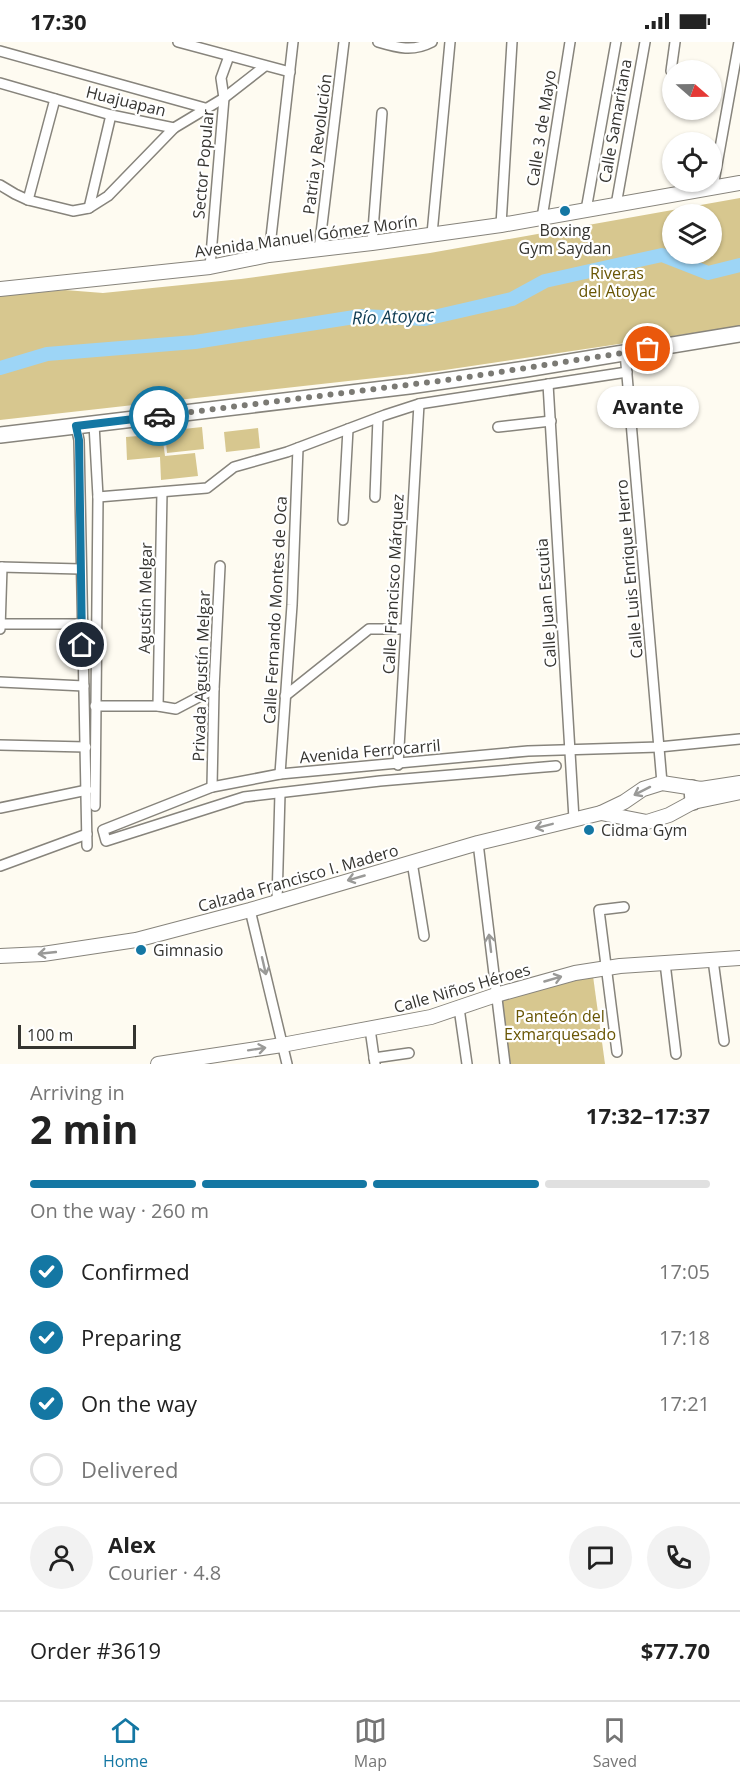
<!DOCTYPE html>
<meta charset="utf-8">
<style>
body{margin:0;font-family:"Open Sans",sans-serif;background:#f2f2f2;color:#222;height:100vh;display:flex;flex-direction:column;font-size:22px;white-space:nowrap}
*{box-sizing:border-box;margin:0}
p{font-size:20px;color:#767676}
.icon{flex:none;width:33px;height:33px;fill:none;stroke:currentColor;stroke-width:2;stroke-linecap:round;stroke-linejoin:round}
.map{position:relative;height:1022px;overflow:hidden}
.drawer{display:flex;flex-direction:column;background:#fff;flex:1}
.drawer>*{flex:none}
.needle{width:39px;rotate:110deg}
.tools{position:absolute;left:662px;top:18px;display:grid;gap:12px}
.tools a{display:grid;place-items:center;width:60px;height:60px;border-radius:50%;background:#fff;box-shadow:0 2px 4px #0004;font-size:30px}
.scale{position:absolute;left:18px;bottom:15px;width:118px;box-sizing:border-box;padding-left:6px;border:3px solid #353430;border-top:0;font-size:16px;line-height:21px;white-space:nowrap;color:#353430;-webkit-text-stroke:4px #fff;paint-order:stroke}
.pin{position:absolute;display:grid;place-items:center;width:51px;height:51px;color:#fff;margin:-26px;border:3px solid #fff;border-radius:50%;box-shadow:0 2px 6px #0007}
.courier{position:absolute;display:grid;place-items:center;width:60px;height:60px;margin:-30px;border:4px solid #1477a3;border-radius:50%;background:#fff;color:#222;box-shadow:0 2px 8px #0007}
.bubble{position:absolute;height:42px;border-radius:21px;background:#fff;box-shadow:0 2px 4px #0004;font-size:20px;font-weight:700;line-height:42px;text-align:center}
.head em{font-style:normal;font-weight:700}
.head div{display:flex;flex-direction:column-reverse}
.head{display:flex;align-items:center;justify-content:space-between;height:102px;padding:0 30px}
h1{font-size:39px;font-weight:700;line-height:45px}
.bar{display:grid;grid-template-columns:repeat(4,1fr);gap:9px 6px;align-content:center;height:72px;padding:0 30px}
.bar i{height:8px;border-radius:4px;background:#e0e0e0}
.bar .active{background:#1477a3}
.bar p{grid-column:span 4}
.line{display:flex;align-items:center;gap:15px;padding:0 30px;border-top:2px solid #e0e0e0}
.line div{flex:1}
.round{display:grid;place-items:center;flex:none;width:63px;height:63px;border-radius:32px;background:#f2f2f2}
ol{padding:0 30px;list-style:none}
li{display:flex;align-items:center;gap:18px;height:66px}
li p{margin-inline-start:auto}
li .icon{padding:6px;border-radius:50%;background:#1477a3;color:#fff;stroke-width:4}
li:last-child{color:#767676}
li i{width:33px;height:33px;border:3px solid #e0e0e0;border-radius:50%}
.status{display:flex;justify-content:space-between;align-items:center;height:42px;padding:0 30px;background:#fff;direction:ltr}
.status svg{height:16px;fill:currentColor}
.dock{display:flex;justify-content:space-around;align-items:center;height:84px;border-top:2px solid #e0e0e0;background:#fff;font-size:16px;color:#767676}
.dock a{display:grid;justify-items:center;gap:3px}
.dock .active{color:#1477a3}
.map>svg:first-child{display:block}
</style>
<div class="status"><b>17:30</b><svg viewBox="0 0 49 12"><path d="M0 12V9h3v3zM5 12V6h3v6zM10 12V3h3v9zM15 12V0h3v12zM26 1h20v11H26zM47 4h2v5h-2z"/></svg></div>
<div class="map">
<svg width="740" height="1022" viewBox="0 0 740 1022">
<rect width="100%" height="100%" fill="#fefbf1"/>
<g fill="#d7c78f" fill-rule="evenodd">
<path d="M740,156V284L438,329L0,378V254L65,248L103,251L241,237L430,211ZM672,172H711V212H672Z"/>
<path d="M202,385L204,407L167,411L165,389Z"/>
<path d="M258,386L260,406L226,410L224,390Z"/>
<path d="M162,392L165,414L195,411L198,434L161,438L160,415L127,418L126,395Z"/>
<path d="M593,934L605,1022H507L498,959Z"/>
</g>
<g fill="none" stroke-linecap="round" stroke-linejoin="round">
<path stroke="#9dd5f6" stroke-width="14" d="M0,326L47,312L195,300L361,274L425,277L512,257L545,239L662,213L708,231L740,223"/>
<g stroke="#87847c" stroke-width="12">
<g id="street">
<path d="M178,0L290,30"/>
<path d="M378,0C398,6 413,10 432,0"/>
<path d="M0,9L205,66"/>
<path d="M671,29L675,0"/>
<path d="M0,41L111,73L174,86L224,56L265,24"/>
<path d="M0,143L15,152L28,158L73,169L89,166L108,154L174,86"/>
<path d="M713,145L739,0"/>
<path d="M28,158L55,57"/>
<path d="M616,163L645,0"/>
<path d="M89,166L111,73"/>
<path d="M586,168L616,0"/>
<path d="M542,176L570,0"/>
<path d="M501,183L512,0"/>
<path d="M432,192L450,0"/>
<path d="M372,201L382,71"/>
<path d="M319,208L344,0"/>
<path d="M269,213L293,0"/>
<path d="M210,225L224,56L221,36L229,14"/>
<path d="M625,310L662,741"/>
<path d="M548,342L574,777"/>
<path d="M94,382L98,455L95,764"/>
<path d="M76,384L79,398L87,804"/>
<path d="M498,385L551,379"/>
<path d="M98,455L207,446L234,425L287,410L385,373L419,362L627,330"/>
<path d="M375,455L378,376"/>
<path d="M343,478L348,387"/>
<path d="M0,525L81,527"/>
<path d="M0,582H81"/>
<path d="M0,587L2,525"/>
<path d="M0,640L84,644"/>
<path d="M285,654L369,587H405"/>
<path d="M95,664H158L176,667L214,647"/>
<path d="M158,664L162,450"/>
<path d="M0,703L86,705"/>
<path d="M398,723L419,362"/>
<path d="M556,724L380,739L244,755L106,799L103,788L212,745L280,732L528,709L659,705L740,697"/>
<path d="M280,732L292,563L298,406"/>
<path d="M212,745L214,647L220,524"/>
<path d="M0,766L87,748"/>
<path d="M478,801L505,1022"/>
<path d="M412,820L424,894"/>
<path d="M0,824L87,792"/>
<path d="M277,859L280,751"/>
<path d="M250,868L287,1022"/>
<path d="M713,918L724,999"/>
<path d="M665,921L676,1012"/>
<path d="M459,966L467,1022"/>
<path d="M370,987L375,1022"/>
<path d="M617,1010L599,868L624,865"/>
<path d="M374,1016L409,1011"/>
</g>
</g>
<g stroke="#87847c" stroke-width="16">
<g id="secondary">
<path d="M0,247L210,225L269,213L372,201L501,183L740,141"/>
<path d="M601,771L647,780L669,773L693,760L740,750"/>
<path d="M0,914L43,912L136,898L250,868L478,801L601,771L624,760L643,747L662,741L701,747L740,741"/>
<path d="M158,1022L282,1003L431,975L496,953L575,931L620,924L740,916"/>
</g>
</g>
<g stroke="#87847c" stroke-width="18">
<g id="primary">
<path d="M0,393L409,344L526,327L740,292"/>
<path d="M692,746L693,760"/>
</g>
</g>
<use href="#street" stroke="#fff" stroke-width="9"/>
<use href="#secondary" stroke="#fff" stroke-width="14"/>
<use href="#primary" stroke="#fff" stroke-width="15"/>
</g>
<defs><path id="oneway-shaft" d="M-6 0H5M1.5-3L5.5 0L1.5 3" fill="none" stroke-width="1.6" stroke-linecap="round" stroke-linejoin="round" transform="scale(1.5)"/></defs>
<g stroke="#9a9a98">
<use href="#oneway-shaft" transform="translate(642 749) rotate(153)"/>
<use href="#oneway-shaft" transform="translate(544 784) rotate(166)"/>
<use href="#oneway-shaft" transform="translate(356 836) rotate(164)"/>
<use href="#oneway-shaft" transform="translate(490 901) rotate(-97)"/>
<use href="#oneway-shaft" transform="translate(47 911) rotate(174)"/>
<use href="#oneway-shaft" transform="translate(264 924) rotate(77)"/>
<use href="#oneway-shaft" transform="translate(553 937) rotate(-16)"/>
<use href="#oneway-shaft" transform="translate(257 1007) rotate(-9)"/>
</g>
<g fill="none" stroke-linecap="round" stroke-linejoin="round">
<path stroke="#7b7a74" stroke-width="6" stroke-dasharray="0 10.8" d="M159,374L455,337L648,307"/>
<path stroke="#1477a3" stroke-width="8" d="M82,603L79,398L76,384L159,374"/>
</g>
<g fill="#1477a3" stroke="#fff" stroke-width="2">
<circle cx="565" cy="169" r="6"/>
<circle cx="589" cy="788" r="6"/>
<circle cx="141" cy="908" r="6"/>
</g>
<g text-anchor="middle" stroke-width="4.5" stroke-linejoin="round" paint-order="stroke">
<g font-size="16" fill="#353430" stroke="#fff">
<text transform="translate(126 59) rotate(14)" y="6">Huajuapan</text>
<text transform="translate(615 79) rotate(-80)" y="6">Calle Samaritana</text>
<text transform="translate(541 86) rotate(-81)" y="6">Calle 3 de Mayo</text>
<text transform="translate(317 102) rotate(-83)" y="6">Patria y Revolución</text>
<text transform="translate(203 122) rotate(-85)" y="6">Sector Popular</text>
<text transform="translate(306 194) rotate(-8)" y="6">Avenida Manuel Gómez Morín</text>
<text transform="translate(629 527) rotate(-95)" y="6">Calle Luis Enrique Herro</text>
<text transform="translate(393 542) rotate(-87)" y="6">Calle Francisco Márquez</text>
<text transform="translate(145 556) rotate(-89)" y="6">Agustín Melgar</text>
<text transform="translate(546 561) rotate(-94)" y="6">Calle Juan Escutia</text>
<text transform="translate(275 568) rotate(-87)" y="6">Calle Fernando Montes de Oca</text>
<text transform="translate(201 634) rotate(-88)" y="6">Privada Agustín Melgar</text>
<text transform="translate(370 709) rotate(-5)" y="6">Avenida Ferrocarril</text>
<text transform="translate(298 836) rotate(-16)" y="6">Calzada Francisco I. Madero</text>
<text transform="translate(462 946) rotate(-16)" y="6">Calle Niños Héroes</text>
</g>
<g font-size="16" fill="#353430" stroke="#fff" text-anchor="start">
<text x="565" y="194" text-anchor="middle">Boxing<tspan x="565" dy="18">Gym Saydan</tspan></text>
<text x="601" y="794">Cidma Gym</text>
<text x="153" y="914">Gimnasio</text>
</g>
<g font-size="16" fill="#695604" stroke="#fff">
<text x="617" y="237">Riveras<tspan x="617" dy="18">del Atoyac</tspan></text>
<text x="560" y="980">Panteón del<tspan x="560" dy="18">Exmarquesado</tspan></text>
</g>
<g font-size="18" font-style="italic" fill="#103d54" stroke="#fff">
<text transform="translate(393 275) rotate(-2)" y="6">Río Atoyac</text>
</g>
</g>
</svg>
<div class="tools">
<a><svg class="needle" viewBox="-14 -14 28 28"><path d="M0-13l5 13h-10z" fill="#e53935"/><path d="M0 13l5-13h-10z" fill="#767676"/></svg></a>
<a><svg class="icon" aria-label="locate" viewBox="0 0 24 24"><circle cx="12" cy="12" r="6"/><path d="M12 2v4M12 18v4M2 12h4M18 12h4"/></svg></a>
<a><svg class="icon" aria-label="layers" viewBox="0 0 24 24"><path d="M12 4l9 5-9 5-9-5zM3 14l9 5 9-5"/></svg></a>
</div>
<div class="scale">100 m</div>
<div class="pin" style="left:648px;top:307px;background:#ea580c"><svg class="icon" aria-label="bag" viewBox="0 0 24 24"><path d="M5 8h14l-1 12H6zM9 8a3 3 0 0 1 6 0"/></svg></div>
<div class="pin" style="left:82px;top:603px;background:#1f2937"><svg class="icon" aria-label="home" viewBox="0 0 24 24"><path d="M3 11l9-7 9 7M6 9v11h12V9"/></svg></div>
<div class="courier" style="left:159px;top:374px"><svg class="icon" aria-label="car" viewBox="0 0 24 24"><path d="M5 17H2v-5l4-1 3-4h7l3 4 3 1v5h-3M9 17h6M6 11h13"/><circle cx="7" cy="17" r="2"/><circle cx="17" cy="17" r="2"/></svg></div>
<div class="bubble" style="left:597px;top:344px;width:102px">Avante</div>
</div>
<section class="drawer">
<div class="head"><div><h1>2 min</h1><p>Arriving in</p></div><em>17:32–17:37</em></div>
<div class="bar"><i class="active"></i><i class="active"></i><i class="active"></i><i></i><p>On the way · 260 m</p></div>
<ol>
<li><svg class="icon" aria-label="check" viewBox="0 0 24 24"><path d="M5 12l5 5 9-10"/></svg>Confirmed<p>17:05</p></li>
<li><svg class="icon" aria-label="check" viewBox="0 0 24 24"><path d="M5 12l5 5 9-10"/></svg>Preparing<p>17:18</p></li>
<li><svg class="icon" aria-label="check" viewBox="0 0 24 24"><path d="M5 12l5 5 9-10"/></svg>On the way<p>17:21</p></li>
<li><i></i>Delivered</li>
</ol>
<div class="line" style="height:108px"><a class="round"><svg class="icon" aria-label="person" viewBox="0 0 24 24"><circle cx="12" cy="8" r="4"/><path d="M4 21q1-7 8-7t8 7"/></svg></a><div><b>Alex</b><p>Courier · 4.8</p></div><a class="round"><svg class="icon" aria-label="chat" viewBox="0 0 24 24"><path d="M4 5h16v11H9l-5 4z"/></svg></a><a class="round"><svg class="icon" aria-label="phone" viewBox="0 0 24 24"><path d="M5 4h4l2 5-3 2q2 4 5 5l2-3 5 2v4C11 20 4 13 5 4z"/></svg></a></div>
<div class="line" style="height:78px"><div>Order #3619</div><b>$77.70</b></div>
</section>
<nav class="dock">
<a class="active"><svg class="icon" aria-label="home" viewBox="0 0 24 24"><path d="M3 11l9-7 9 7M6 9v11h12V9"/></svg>Home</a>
<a><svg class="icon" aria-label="map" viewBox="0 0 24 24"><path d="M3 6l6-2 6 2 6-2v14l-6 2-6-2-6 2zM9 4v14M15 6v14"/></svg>Map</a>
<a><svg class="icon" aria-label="saved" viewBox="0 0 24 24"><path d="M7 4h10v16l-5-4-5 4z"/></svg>Saved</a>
</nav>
